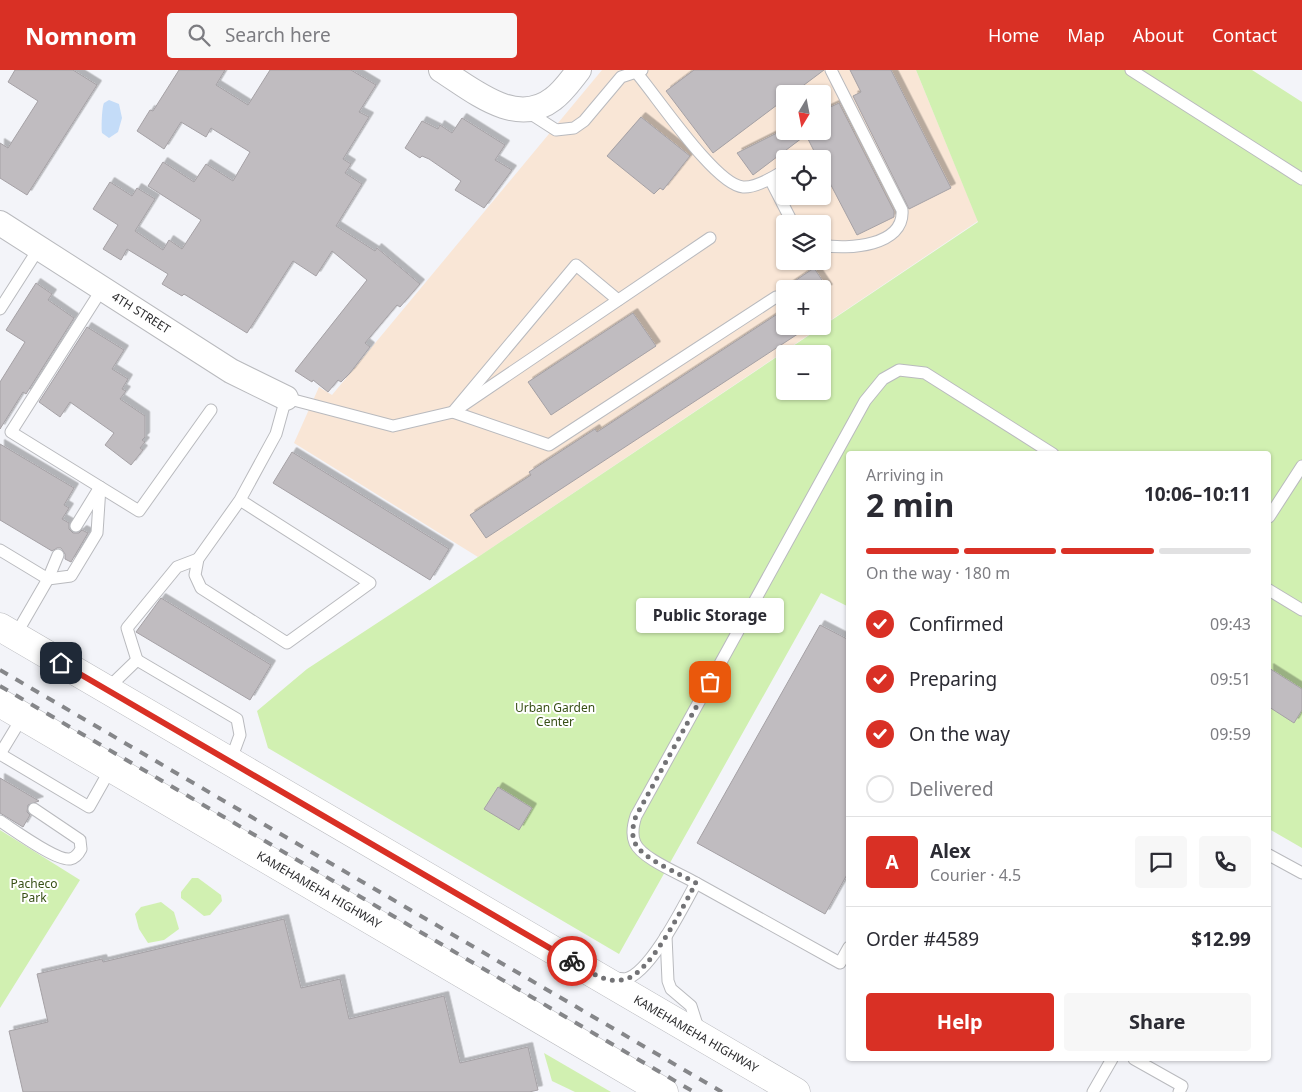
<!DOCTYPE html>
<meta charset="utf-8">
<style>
body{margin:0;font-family:"Noto Sans",sans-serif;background:#f7f7f7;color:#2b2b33;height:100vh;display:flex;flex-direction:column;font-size:19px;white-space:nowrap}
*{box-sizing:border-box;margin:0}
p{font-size:16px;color:#7c7c81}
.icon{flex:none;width:28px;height:28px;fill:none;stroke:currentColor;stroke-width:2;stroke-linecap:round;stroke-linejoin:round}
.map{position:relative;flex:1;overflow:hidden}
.side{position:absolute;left:846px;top:381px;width:425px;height:610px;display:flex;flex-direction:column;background:#fff;border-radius:5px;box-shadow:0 1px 4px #0004}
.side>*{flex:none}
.needle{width:32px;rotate:190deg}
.fabs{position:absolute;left:776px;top:15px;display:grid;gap:10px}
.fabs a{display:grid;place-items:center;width:55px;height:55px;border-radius:5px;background:#fff;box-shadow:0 1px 4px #0004;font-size:25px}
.pin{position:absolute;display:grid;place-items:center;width:42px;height:42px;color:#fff;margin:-21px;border-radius:10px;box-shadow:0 2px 8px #0006}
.courier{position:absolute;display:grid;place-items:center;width:50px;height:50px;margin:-25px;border:4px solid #d93025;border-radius:50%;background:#fff;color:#222;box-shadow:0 1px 6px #0007}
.bubble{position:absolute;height:35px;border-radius:5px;background:#fff;box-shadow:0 1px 4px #0004;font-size:16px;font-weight:700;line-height:35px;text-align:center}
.headline em{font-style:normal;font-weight:700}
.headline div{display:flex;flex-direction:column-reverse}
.headline{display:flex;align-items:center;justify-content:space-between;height:85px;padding:0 20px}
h1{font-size:32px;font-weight:700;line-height:38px}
.bar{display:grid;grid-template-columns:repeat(4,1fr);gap:8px 5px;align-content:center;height:60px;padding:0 20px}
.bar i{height:6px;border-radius:4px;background:#e1e1e2}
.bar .selected{background:#d93025}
.bar p{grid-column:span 4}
.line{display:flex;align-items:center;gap:12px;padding:0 20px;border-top:1px solid #e1e1e2}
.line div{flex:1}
.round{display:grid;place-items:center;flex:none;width:52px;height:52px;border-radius:5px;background:#f7f7f7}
ol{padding:0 20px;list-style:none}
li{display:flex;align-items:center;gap:15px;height:55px}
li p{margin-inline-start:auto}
li .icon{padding:5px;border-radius:50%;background:#d93025;color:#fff;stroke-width:4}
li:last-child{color:#7c7c81}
li i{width:28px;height:28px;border:2px solid #e1e1e2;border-radius:50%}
.action{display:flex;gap:10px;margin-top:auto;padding:10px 20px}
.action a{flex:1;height:58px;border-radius:5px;background:#d93025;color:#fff;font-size:20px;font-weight:700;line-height:58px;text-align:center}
.action a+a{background:#f7f7f7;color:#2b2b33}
header{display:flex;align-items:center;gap:30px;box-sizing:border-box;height:70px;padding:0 25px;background:#d93025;color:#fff}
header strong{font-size:24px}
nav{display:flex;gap:28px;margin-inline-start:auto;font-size:18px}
.search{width:350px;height:45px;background:#f7f7f7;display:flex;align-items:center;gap:12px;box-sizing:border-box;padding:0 18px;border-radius:5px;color:#7c7c81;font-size:19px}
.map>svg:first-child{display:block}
</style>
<header>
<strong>Nomnom</strong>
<div class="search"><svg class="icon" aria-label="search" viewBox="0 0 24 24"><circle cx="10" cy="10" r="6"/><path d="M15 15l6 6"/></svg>Search here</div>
<nav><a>Home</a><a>Map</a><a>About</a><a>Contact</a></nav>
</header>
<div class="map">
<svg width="1302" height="1022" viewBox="0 0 1302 1022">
<defs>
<filter id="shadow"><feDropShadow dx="4.5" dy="-4.5" stdDeviation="0" flood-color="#0004"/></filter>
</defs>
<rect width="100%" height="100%" fill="#f3f4f9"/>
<path fill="#f9e6d6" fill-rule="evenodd" d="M602,0H916L978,151L822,256V219H785V256H822L478,487L294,373L319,317L332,325ZM785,24H822V61H785ZM785,89H822V126H785ZM785,154H822V191H785Z"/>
<g fill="#d1f0b1" fill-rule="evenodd">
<path d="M916,0H1252L1302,32V778L1269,759V384H849V537L821,523L619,884L268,678L257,641L307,599L478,487L978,152ZM785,284H822V321H785Z"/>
<path d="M0,760L80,810L0,938Z"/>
<path d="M192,808H198L221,825L222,831L210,845L204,846L181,828V822Z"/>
<path d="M161,832L174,842L179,859L164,870L148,873L139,859L135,844L141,837Z"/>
<path d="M544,983L611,1022H575L552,1011Z"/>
</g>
<path fill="#c4dcf8" d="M109,30L119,34L122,48L118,62L109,68L102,63C101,58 102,36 104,33Z"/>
<g fill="#c0bcc0" stroke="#a5a1a5" filter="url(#shadow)">
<path d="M15,0H73L97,15L27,125L0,108V73L8,78L38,31L8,12Z"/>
<path d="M179,0H225L216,15L248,35L270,0H351L376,15L359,42L369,47L343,89L351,94L345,103L362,114L336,156L375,181L377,178L420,214L400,237L397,235L365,273L370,277L350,303L341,312L338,310L328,322L313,310L312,312L295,301L367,210L332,181L316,206L293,191L247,263L184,224L182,226L162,214L168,204L127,179L121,190L103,179L118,155L93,139L110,112L132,126L137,118L155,129L135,161L163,180L169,170L182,179L201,150L148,116L163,92L194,112L206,94L233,111L250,82L211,58L206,67L181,52L164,79L137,61L150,40L153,41Z"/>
<path d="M694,0H824L792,24H785V29L713,83L666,21Z"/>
<path d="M850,0H891L951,118L909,139L853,26L861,22Z"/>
<path d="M839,33L894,141V147L857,165L822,98V89H818L806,65L753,105L737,83L781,61H822V41Z"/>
<path d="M641,47L690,86L663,120L660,118L654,124L607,86Z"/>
<path d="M462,48L505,75L495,90L512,100L484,138L455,120L461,111L429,89L422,86L420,88L405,78L422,51L438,59L440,55L452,63Z"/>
<path d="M814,198L828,219H783Z"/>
<path d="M36,213L52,224L48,230L74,248L26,324L23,322L0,359V312L25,272L6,260Z"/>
<path d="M785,239V256H810L486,468L470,445L531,405L529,402L595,359L597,362Z"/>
<path d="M633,243L656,276L551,345L528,312Z"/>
<path d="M87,257L124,280L112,299L128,309L122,319L126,321L120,329L145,346V367L142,370L145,372L140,378L143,380L131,395L105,375L114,363L70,332L60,347L39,332Z"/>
<path d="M0,374L74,418L64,435L69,438L62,449L69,453V459L73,463H79L82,460L88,463L71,492L65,489V484L61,478H57L52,481L0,450Z"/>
<path d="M292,382L449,479L430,510L273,413Z"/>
<path d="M161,528L271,595L250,630L136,562Z"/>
<path d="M820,555L849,570V801L825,844L697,773Z"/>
<path d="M1269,598L1302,619V640L1294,653L1269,637Z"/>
<path d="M0,708L39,731L28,735L27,742L30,745L23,757L0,743Z"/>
<path d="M498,717L532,738L519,760L484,739Z"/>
<path d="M284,849L301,918L340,909L349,949L444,926L460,993L528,977L538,1020L529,1022H23L9,961L48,952L37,904L102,889L103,892Z"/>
</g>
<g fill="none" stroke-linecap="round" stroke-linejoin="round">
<g stroke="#b9babe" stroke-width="13">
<g id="service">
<path d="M1131,0L1302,109"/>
<path d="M635,1C656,25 715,115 743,117C756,118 774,107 785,100"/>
<path d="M528,42L556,60L574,58L584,51L621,7L642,0"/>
<path d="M770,109L793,154"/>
<path d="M822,175C848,180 905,176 902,140L831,0"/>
<path d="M618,230L576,195L453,342L549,375L776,227"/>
<path d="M0,239L39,178"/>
<path d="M240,430L370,513L287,573L201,518L195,505L198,489L240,430L276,364L286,328L393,356L453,342L710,168"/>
<path d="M1269,447L1302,396"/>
<path d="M76,456L100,417L139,441L211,340"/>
<path d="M0,480L48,509L71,506L97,463L100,417L11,362L102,219"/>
<path d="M1269,520L1302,540"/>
<path d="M15,566L48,509L58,485"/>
<path d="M137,590L127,558L177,497L198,489"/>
<path d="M107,619L137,590L237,649L240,665L230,692"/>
<path d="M0,684L89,737L111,698"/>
<path d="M0,684L23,646"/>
<path d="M0,751C14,760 56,791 70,789C76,788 79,783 81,779L80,770L34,739"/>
<path d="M1269,785L1302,803"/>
<path d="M696,813L840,893L849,877"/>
<path d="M666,866L668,911L671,919L691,936L699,961"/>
<path d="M613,908C617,908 622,909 625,909C650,904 684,835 696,813C681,804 642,789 635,773C631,764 633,755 636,746L865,331L883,309L899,300L925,303L1053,384"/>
<path d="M1134,989L1182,1016L1179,1022"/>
<path d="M1093,1022L1112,989"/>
</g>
</g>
<g stroke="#b9babe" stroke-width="26">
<g id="minor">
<path d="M441,0C473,20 516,58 553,29C563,22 571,10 579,0"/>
<path d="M0,153L231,301L286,328"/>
</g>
</g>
<g stroke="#b9babe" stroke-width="29">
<g id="primary">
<path d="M0,557L796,1022"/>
<path d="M0,633L664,1022"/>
</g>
</g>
<use href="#service" stroke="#fff" stroke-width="11"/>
<use href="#minor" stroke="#fff" stroke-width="24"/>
<use href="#primary" stroke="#fff" stroke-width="28"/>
<g stroke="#858689" stroke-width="4" stroke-dasharray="9 9" stroke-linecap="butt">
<path d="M0,600L722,1022"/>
<path d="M0,616L694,1022"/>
</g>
</g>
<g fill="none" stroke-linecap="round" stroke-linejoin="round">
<path stroke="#737376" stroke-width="5" stroke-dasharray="0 9" d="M572,891C588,901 607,915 626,909C652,901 683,836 696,813C681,804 642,789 635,773C631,764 633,755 636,746L710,612"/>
<path stroke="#d93025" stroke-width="6" d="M61,593L572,891"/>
</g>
<g text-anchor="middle" stroke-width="4" stroke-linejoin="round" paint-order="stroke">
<g font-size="12" fill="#2e2e30" stroke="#fff">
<text transform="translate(141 243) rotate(32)" y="4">4TH STREET</text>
<text transform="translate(319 820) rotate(30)" y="4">KAMEHAMEHA HIGHWAY</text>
<text transform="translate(696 964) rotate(30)" y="4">KAMEHAMEHA HIGHWAY</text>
</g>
<g font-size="12" fill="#374f15" stroke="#fff">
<text x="555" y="642">Urban Garden<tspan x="555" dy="14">Center</tspan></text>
<text x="34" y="818">Pacheco<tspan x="34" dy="14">Park</tspan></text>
</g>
</g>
</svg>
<div class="fabs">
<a><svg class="needle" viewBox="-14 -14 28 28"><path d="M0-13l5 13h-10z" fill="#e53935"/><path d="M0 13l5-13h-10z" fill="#7c7c81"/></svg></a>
<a><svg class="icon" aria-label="locate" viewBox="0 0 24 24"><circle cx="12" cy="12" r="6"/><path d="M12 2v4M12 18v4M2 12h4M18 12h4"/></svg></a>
<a><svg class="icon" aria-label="layers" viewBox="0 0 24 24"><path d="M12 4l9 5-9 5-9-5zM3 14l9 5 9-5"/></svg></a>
<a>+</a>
<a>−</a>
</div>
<div class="pin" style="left:710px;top:612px;background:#ea580c"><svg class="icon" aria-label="bag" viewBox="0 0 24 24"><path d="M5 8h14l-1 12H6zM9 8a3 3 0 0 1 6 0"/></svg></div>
<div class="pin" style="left:61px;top:593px;background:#1f2937"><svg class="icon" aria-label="home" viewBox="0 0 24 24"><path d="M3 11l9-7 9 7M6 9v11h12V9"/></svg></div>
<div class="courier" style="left:572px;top:891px"><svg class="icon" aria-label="bike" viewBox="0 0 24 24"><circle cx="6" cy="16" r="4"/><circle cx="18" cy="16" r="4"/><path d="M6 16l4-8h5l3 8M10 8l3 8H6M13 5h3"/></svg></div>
<div class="bubble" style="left:636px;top:528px;width:148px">Public Storage</div>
<section class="side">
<div class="headline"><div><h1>2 min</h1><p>Arriving in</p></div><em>10:06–10:11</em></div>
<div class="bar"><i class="selected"></i><i class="selected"></i><i class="selected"></i><i></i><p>On the way · 180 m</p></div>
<ol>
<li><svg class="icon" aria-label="check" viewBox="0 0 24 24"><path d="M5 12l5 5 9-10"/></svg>Confirmed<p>09:43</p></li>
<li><svg class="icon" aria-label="check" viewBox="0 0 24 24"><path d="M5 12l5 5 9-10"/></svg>Preparing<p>09:51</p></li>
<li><svg class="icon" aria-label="check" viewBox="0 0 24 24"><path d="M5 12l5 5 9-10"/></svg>On the way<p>09:59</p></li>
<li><i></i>Delivered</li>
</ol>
<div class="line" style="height:90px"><b class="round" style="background:#d93025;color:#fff">A</b><div><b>Alex</b><p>Courier · 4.5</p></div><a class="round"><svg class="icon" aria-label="chat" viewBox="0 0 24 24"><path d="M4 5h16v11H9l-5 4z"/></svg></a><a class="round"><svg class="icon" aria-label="phone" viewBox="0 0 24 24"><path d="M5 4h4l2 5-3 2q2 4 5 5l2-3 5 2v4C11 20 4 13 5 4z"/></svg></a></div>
<div class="line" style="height:65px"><div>Order #4589</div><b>$12.99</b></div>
<div class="action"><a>Help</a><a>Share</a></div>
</section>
</div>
